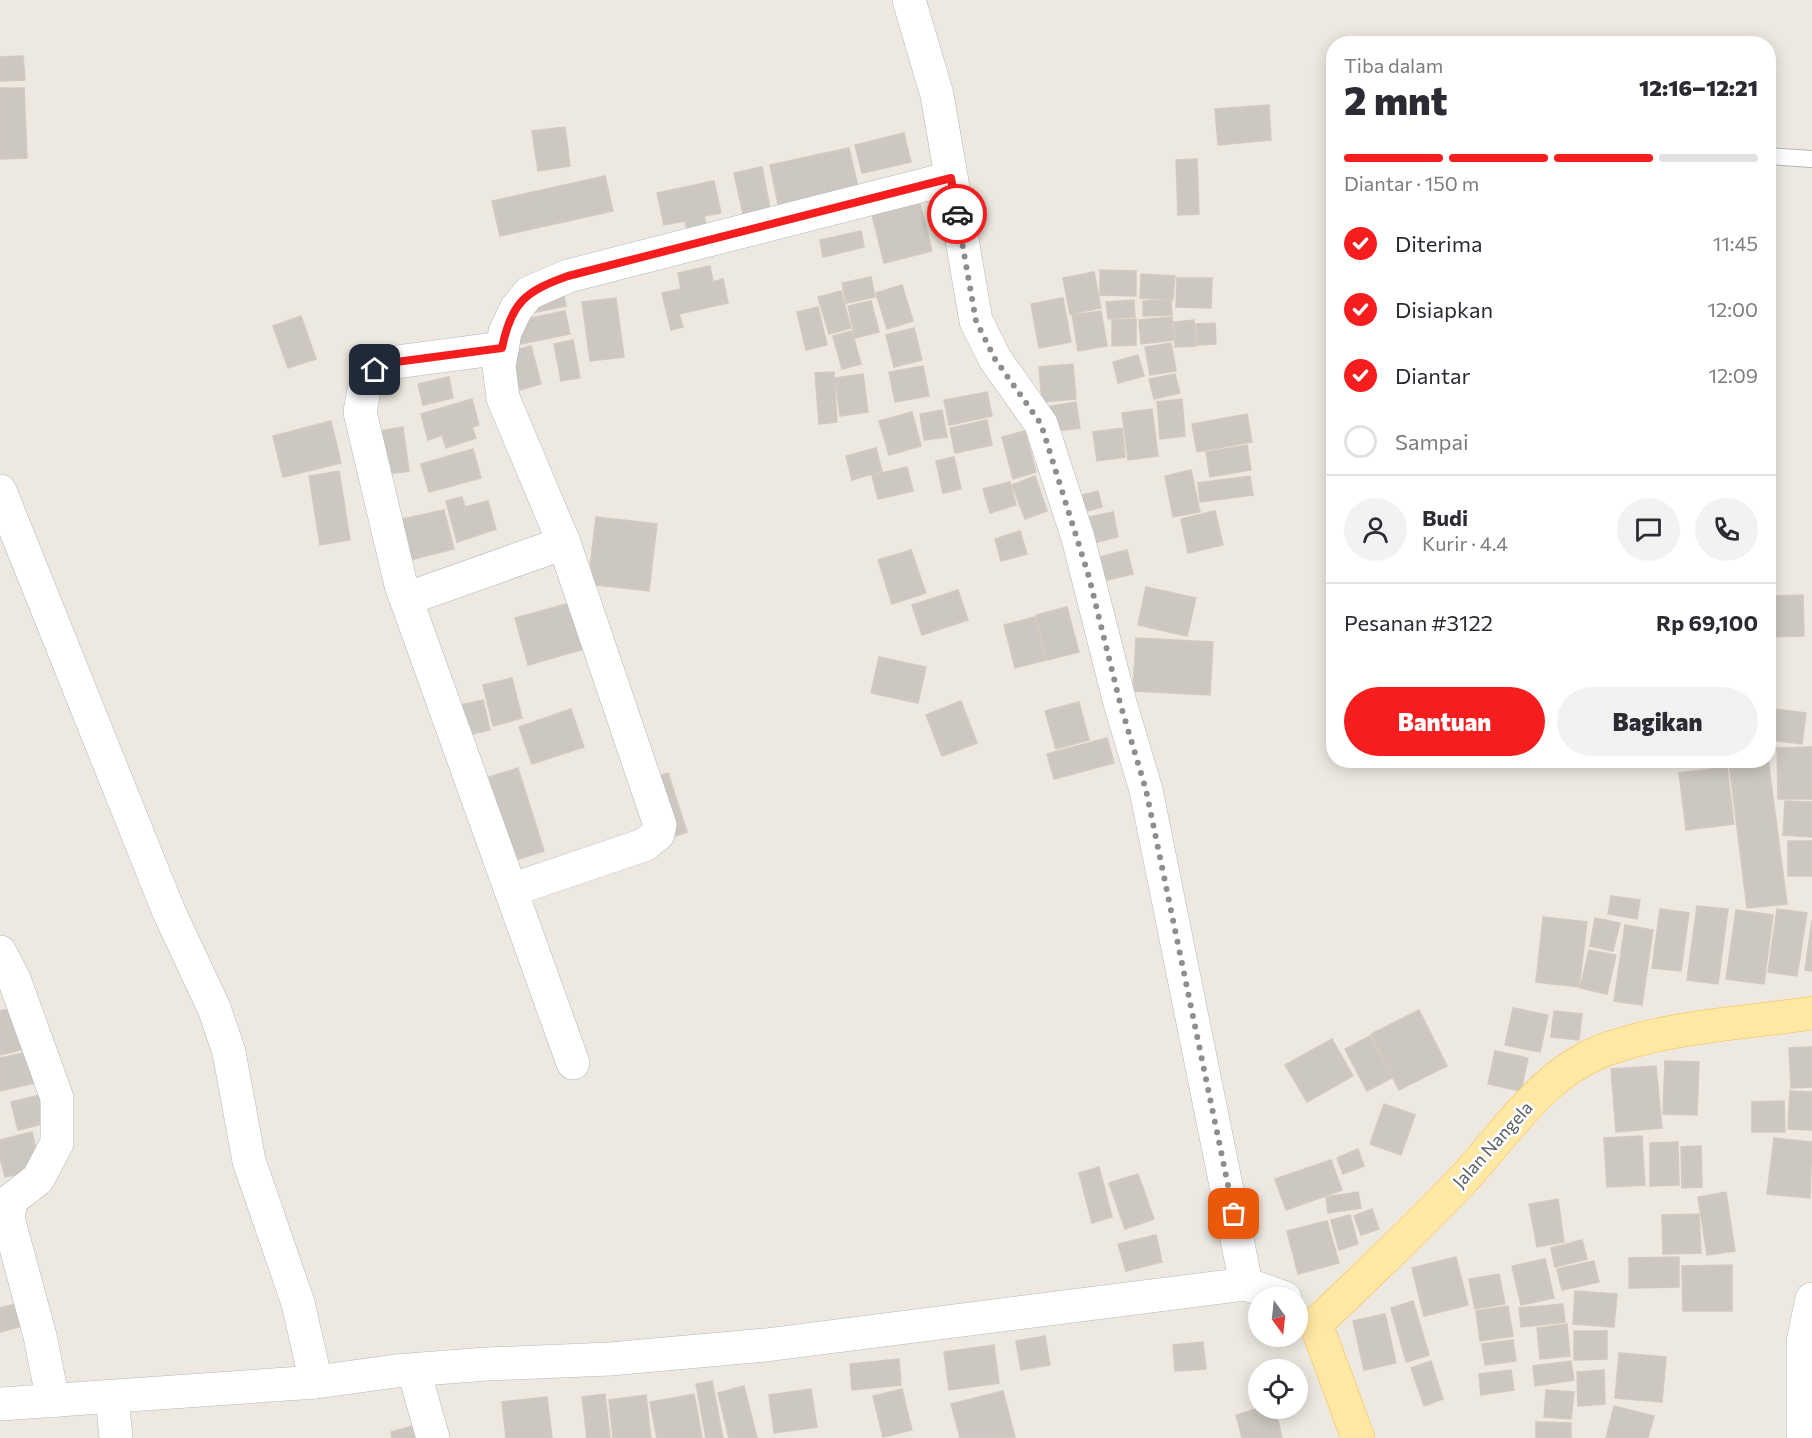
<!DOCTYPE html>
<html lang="id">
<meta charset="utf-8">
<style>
body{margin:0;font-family:Commissioner,sans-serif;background:#f2f2f3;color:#2b2b33;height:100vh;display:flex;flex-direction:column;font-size:22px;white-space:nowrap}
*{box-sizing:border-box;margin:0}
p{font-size:20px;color:#7c7c81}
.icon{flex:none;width:33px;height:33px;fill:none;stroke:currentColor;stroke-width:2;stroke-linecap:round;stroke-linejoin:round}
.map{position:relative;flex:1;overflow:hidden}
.sheet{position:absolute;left:1326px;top:36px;width:450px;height:732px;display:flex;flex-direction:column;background:#fff;border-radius:24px;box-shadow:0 3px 15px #0003}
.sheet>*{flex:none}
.needle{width:39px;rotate:165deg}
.controls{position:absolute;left:1248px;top:1287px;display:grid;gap:12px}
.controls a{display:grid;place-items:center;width:60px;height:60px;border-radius:50%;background:#fff;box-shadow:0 3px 15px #0003;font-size:30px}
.pin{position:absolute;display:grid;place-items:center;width:51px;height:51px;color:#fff;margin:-26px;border-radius:12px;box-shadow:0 3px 9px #0006}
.courier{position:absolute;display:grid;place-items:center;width:60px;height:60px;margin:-30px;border:4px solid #f61d1e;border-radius:50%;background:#fff;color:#222;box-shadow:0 2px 8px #0007}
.summary em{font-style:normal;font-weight:800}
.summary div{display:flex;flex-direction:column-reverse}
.summary{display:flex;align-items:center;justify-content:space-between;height:102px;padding:0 18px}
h1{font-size:39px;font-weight:800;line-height:45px}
.bar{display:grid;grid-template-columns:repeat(4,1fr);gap:9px 6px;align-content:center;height:72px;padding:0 18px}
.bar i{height:8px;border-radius:4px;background:#e1e1e2}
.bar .on{background:#f61d1e}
.bar p{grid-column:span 4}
.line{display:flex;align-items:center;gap:15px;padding:0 18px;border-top:2px solid #e1e1e2}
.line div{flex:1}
.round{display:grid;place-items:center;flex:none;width:63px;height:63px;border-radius:32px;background:#f2f2f3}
ol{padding:0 18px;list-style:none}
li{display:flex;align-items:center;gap:18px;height:66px}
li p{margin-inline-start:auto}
li .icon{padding:6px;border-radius:50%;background:#f61d1e;color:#fff;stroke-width:4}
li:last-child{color:#7c7c81}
li i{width:33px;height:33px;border:3px solid #e1e1e2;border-radius:50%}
.cta{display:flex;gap:12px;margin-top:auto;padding:12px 18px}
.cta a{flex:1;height:69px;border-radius:36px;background:#f61d1e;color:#fff;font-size:24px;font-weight:800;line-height:69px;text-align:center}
.cta a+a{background:#f2f2f3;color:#2b2b33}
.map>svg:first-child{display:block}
</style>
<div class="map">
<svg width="1812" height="1438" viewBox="0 0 1812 1438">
<rect width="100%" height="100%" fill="#ede9e0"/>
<g fill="#cdc7c1" stroke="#d2cabe" stroke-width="1.5">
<path d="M23,56L25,80L0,81V57Z"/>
<path d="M0,88H24L27,158L0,159Z"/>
<path d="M1269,105L1271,140L1218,145L1215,109Z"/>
<path d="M565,127L570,166L538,171L532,131Z"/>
<path d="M904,133L911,162L862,173L855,145Z"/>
<path d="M849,148L858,187L778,204L770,165Z"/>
<path d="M1197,159L1199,214L1178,215L1176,160Z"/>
<path d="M762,167L770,208L743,214L734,173Z"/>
<path d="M605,176L613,211L500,236L492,201Z"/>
<path d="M714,181L721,213L704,216L707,230L688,234L685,221L664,225L657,193Z"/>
<path d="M920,204L932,251L884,263L872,215Z"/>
<path d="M861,231L864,247L823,257L820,240Z"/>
<path d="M710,266L713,282L723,279L728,303L679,314L683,327L671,330L662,293L681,289L678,273Z"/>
<path d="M1100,270L1136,271V296L1100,295Z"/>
<path d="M1094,272L1101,308L1070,314L1063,278Z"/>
<path d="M1141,274L1175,276L1173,300L1140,298Z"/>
<path d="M871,277L875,297L846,303L842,283Z"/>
<path d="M1177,278H1212L1211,308L1176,307Z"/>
<path d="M902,285L913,321L887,329L876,293Z"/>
<path d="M563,291L566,306L532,313L529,298Z"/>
<path d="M841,291L851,328L829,334L818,297Z"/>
<path d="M616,298L624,357L590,361L582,302Z"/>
<path d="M1063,298L1071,342L1039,348L1031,304Z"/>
<path d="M1134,300L1135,317L1108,319L1106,302Z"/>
<path d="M1171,300L1172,315L1143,316V301Z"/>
<path d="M871,301L879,332L855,338L848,306Z"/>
<path d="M818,307L827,345L806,350L797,312Z"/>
<path d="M565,311L570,334L520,344L516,321Z"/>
<path d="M1101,311L1107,346L1078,351L1072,315Z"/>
<path d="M301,316L316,359L288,368L273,326Z"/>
<path d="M1172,317L1174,340L1141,344L1139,320Z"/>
<path d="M1136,319V345L1112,346V320Z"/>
<path d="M1194,320L1196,346L1175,347L1174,322Z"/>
<path d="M1215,323L1216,344L1197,345L1196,324Z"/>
<path d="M914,328L922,360L894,367L886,335Z"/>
<path d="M852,331L861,364L842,369L833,336Z"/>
<path d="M573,340L580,378L561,381L554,344Z"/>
<path d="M1171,343L1176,371L1150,375L1145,347Z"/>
<path d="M531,346L541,384L513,392L503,354Z"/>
<path d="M1138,355L1144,376L1118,383L1113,362Z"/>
<path d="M1073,364L1076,399L1042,402L1039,367Z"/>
<path d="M923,366L929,396L895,402L889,372Z"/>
<path d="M834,372L837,422L819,424L815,373Z"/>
<path d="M863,374L868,412L840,416L835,378Z"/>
<path d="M1175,374L1180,393L1154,399L1149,379Z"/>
<path d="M449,377L453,398L423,405L418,384Z"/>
<path d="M987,392L992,416L949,425L944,400Z"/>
<path d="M472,399L479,425L472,427L476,438L446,448L442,435L428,440L421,414Z"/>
<path d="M1182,399L1185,436L1160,439L1157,402Z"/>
<path d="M1076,402L1080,428L1049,432L1046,407Z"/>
<path d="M1152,409L1158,456L1128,460L1122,413Z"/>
<path d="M942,410L947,437L924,440L920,414Z"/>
<path d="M912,412L921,446L889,455L879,421Z"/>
<path d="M1247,414L1252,442L1197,452L1192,424Z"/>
<path d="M987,420L992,445L955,453L950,428Z"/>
<path d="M331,421L341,463L283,477L273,436Z"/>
<path d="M403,427L409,471L382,475L375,432Z"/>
<path d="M1122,428L1125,457L1097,461L1093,432Z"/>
<path d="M1025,431L1036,472L1013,479L1002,437Z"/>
<path d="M1247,445L1251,470L1210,477L1206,452Z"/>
<path d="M876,448L882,471L852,480L846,456Z"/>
<path d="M473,449L481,478L429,492L421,464Z"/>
<path d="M954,457L961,489L943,493L936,461Z"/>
<path d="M907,467L913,491L878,499L872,475Z"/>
<path d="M1191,470L1200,512L1173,517L1165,476Z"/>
<path d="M339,471L350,540L320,545L309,476Z"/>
<path d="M1035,476L1047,511L1025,519L1012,485Z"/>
<path d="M1250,476L1253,495L1200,502L1198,483Z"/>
<path d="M1010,482L1016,505L990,513L983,489Z"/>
<path d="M1098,491L1102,507L1080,513L1075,497Z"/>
<path d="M462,497L465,507L488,501L496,529L457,542L446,501Z"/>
<path d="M444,510L454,549L402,562L393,521Z"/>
<path d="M1215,511L1223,545L1188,553L1181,519Z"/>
<path d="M1113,512L1118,537L1090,544L1085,518Z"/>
<path d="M596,517L657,524L649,591L588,584Z"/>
<path d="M1020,531L1027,554L1001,561L995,539Z"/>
<path d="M911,550L926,593L892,604L878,560Z"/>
<path d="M1127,550L1133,574L1097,582L1092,559Z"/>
<path d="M1146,587L1196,598L1187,636L1138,625Z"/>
<path d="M958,590L968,620L922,635L912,605Z"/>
<path d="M1803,595L1804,636L1768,637V596Z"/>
<path d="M570,603L584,649L528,665L515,618Z"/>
<path d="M1067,607L1079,652L1047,660L1036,615Z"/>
<path d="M1035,617L1046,660L1015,668L1004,625Z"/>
<path d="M1136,638L1213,642L1210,695L1133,691Z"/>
<path d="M879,657L926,667L918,703L871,693Z"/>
<path d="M512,678L522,718L493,726L483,685Z"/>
<path d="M483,700L490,730L462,736L455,706Z"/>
<path d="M961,701L977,743L942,756L926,715Z"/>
<path d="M1079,702L1089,740L1056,749L1045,711Z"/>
<path d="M571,709L584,747L532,764L519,727Z"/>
<path d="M1773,709L1806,713L1802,744L1770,740Z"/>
<path d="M1107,738L1114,763L1054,779L1047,754Z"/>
<path d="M1812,747V799H1778L1777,748Z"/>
<path d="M1768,759L1787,904L1747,908L1729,763Z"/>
<path d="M1727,767L1734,824L1686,830L1679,773Z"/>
<path d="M518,768L544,851L504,864L477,781Z"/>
<path d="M668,773L687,832L667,839L648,779Z"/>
<path d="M1785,801L1812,802V837L1783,835Z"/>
<rect x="1788" y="841" width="24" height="35"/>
<path d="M1611,896L1640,900L1637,919L1608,914Z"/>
<path d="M1697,906L1728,909L1718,984L1687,980Z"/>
<path d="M1660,909L1689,913L1681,971L1652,968Z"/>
<path d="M1777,909L1807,913L1797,976L1768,972Z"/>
<path d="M1736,910L1773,915L1764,984L1726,979Z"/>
<path d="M1543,917L1587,922L1579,987L1536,982Z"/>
<path d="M1595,918L1620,923L1613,951L1590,946Z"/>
<path d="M1812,920V971L1805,970Z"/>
<path d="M1625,925L1653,930L1642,1005L1614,1001Z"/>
<path d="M1589,950L1616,955L1607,994L1580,988Z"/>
<path d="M22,1006L32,1047L0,1055V1011Z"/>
<path d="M1513,1008L1548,1015L1540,1052L1505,1045Z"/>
<path d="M1419,1010L1447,1066L1399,1090L1371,1034Z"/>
<path d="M1554,1011L1582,1014L1579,1040L1551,1037Z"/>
<path d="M1370,1036L1392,1078L1367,1091L1345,1049Z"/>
<path d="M1332,1039L1353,1076L1307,1102L1285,1065Z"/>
<path d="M1812,1047V1087L1791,1088L1789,1048Z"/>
<path d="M1495,1051L1528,1058L1521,1091L1488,1084Z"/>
<path d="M28,1052L35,1083L0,1091V1058Z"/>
<path d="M1665,1061L1699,1062L1697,1115L1663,1114Z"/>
<path d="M1656,1066L1662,1128L1616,1132L1611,1069Z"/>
<path d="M1790,1091L1812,1092V1130L1788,1129Z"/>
<path d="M44,1094L51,1122L18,1130L11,1102Z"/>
<path d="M1784,1101L1785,1132H1752V1102Z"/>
<path d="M1384,1104L1415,1115L1401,1155L1370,1144Z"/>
<path d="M32,1132L41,1169L5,1177L0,1158V1140Z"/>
<path d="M1642,1136L1645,1185L1607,1187L1604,1138Z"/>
<path d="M1774,1138L1812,1142L1810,1198L1767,1194Z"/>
<path d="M1678,1142L1679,1185L1650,1186V1143Z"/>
<path d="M1701,1146L1702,1187L1682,1188L1681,1147Z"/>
<path d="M1358,1149L1364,1166L1343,1174L1337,1158Z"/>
<path d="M1331,1160L1342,1190L1286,1210L1275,1179Z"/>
<path d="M1099,1167L1112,1217L1092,1223L1079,1173Z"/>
<path d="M1138,1174L1154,1219L1125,1229L1109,1183Z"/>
<path d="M1358,1192L1361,1208L1328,1213L1326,1197Z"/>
<path d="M1726,1192L1735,1251L1707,1255L1698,1197Z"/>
<path d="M1558,1199L1564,1242L1537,1247L1529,1204Z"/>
<path d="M1372,1209L1379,1229L1361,1235L1354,1216Z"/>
<path d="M1699,1214L1701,1253L1663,1254L1662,1215Z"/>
<path d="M1350,1215L1358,1244L1339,1250L1331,1220Z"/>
<path d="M1327,1221L1339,1263L1298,1274L1287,1231Z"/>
<path d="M1156,1235L1162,1262L1126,1271L1118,1244Z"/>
<path d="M1582,1240L1587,1259L1555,1267L1551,1248Z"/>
<path d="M1456,1257L1468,1305L1424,1316L1412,1268Z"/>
<path d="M1679,1257V1287L1629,1288V1258Z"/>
<path d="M1545,1259L1554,1298L1521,1305L1512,1266Z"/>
<path d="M1594,1261L1599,1282L1562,1290L1557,1269Z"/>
<path d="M1732,1265V1311H1683L1682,1266Z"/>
<path d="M1499,1274L1505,1304L1475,1309L1469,1279Z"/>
<path d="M1575,1291L1617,1294L1614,1327L1573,1324Z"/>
<path d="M25,1301L31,1324L0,1332V1308Z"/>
<path d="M1413,1301L1429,1355L1406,1362L1391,1308Z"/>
<path d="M1563,1304L1565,1322L1521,1327L1519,1308Z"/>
<path d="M1508,1306L1513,1336L1480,1341L1476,1311Z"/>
<path d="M1385,1314L1396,1363L1364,1370L1353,1321Z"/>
<path d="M1567,1324L1570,1356L1540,1359L1537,1328Z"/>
<path d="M1574,1331H1607V1359L1574,1360Z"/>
<path d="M1045,1336L1050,1365L1021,1370L1016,1341Z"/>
<path d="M1513,1340L1516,1361L1485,1365L1482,1344Z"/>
<path d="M1203,1342L1206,1369L1175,1371L1173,1345Z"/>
<path d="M994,1345L999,1383L949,1390L944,1352Z"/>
<path d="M1619,1353L1666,1357L1662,1402L1615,1398Z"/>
<path d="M899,1359L901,1385L852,1390L850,1364Z"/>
<path d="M1431,1361L1443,1399L1424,1406L1411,1368Z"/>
<path d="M1571,1361L1574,1380L1535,1386L1533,1366Z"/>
<path d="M1511,1370L1514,1390L1481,1395L1479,1374Z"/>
<path d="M1604,1370L1605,1404L1578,1406L1577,1372Z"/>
<path d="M712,1381L723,1438H706L696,1384Z"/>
<path d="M744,1386L757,1438H729L718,1393Z"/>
<path d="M811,1389L817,1427L774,1433L769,1395Z"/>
<path d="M902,1389L912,1430L883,1437L873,1396Z"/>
<path d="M1546,1390L1574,1392L1571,1419L1544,1417Z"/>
<path d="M1003,1391L1015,1437L960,1438L951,1404Z"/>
<path d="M605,1394L610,1438H587L582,1397Z"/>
<path d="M694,1394L702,1438H657L650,1402Z"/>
<path d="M646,1395L651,1438H613L609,1400Z"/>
<path d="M547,1397L552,1438H506L502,1402Z"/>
<path d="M1614,1406L1654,1416L1648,1438H1606Z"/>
<path d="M1260,1408H1275L1282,1438H1242L1236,1415Z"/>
<path d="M1536,1422L1571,1423V1438H1536Z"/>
<path d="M416,1425L419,1438H392L391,1432Z"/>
</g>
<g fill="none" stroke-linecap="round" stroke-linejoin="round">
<g stroke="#b3b7bc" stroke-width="18">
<path id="lane" d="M1768,156L1812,159"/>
</g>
<g stroke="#b3b7bc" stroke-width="34">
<g id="street">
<path d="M909,0L937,95L976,321L995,359L1041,424L1078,538L1120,703L1146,790L1246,1284"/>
<path d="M502,348L396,362L374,370L364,390L360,412L401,585L573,1063"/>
<path d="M0,491L169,912L214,1008L229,1052L249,1161L298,1303L316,1382"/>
<path d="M406,599L564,543"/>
<path d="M511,890L644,845L658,834L660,825L564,543L503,398L499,366L505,332L516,309L529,293L568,276L951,178"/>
<path d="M0,952L14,979L57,1098V1143L38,1179L11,1200L8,1218L40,1336L53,1401"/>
<path d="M414,1371L433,1438"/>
<path d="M112,1397L116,1438"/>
<path d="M1803,1438V1342L1812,1299"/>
</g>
</g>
<g stroke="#b4b9be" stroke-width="34">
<path id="secondary" d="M0,1404L316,1382L396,1371L487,1364L610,1359L766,1345L1246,1284L1285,1298"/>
</g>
<g stroke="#fcbb4a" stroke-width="34">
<path id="primary" d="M1358,1438L1316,1324C1363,1279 1411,1234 1456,1187C1504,1138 1541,1071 1610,1048C1674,1026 1745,1023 1812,1013"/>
</g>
<use href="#lane" stroke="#fff" stroke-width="16"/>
<use href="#street" stroke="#fff" stroke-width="33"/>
<use href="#secondary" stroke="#fff" stroke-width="33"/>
<use href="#primary" stroke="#ffe8a3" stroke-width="33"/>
</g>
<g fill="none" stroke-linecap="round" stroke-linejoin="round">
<path stroke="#8d8f8e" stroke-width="6" stroke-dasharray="0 10.8" d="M957,214L976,321L995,359L1041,424L1089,577L1120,703L1146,790L1234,1214"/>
<path stroke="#f61d1e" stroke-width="8" d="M375,370L396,362L502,348C511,302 526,291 568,276L951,178L957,214"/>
</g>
<g text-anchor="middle" stroke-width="5" stroke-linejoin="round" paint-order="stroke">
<g font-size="18" fill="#595e62" stroke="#fff">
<text transform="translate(1493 1145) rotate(-48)" y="6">Jalan Nangela</text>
</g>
</g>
</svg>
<div class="controls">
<a><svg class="needle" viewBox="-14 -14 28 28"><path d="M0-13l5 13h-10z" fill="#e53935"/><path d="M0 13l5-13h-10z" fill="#7c7c81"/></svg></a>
<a><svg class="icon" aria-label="locate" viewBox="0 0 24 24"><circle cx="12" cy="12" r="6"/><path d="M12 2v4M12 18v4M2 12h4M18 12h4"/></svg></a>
</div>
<div class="pin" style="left:1234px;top:1214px;background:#ea580c"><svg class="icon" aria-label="bag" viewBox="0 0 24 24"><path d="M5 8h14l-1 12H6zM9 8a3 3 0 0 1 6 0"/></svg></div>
<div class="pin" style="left:375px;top:370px;background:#1f2937"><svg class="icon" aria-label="home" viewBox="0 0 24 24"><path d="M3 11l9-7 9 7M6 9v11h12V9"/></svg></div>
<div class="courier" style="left:957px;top:214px"><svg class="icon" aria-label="car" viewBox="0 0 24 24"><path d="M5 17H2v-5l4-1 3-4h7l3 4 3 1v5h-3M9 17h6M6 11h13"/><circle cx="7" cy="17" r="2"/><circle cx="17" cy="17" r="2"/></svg></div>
<section class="sheet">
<div class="summary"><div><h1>2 mnt</h1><p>Tiba dalam</p></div><em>12:16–12:21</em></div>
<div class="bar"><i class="on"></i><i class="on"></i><i class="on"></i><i></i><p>Diantar · 150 m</p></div>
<ol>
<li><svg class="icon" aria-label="check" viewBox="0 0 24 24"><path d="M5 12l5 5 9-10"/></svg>Diterima<p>11:45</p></li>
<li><svg class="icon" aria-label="check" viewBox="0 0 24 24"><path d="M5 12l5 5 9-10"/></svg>Disiapkan<p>12:00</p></li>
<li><svg class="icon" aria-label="check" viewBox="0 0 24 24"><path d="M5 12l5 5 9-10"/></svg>Diantar<p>12:09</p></li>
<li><i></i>Sampai</li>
</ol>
<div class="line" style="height:108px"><a class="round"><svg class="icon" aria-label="person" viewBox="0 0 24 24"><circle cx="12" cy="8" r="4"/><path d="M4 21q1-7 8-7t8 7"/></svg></a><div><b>Budi</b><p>Kurir · 4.4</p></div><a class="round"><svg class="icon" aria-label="chat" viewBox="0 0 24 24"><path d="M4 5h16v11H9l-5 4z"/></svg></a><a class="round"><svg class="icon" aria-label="phone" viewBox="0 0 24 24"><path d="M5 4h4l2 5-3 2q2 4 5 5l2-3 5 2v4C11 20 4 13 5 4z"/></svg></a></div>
<div class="line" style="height:78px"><div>Pesanan #3122</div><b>Rp 69,100</b></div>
<div class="cta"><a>Bantuan</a><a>Bagikan</a></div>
</section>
</div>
